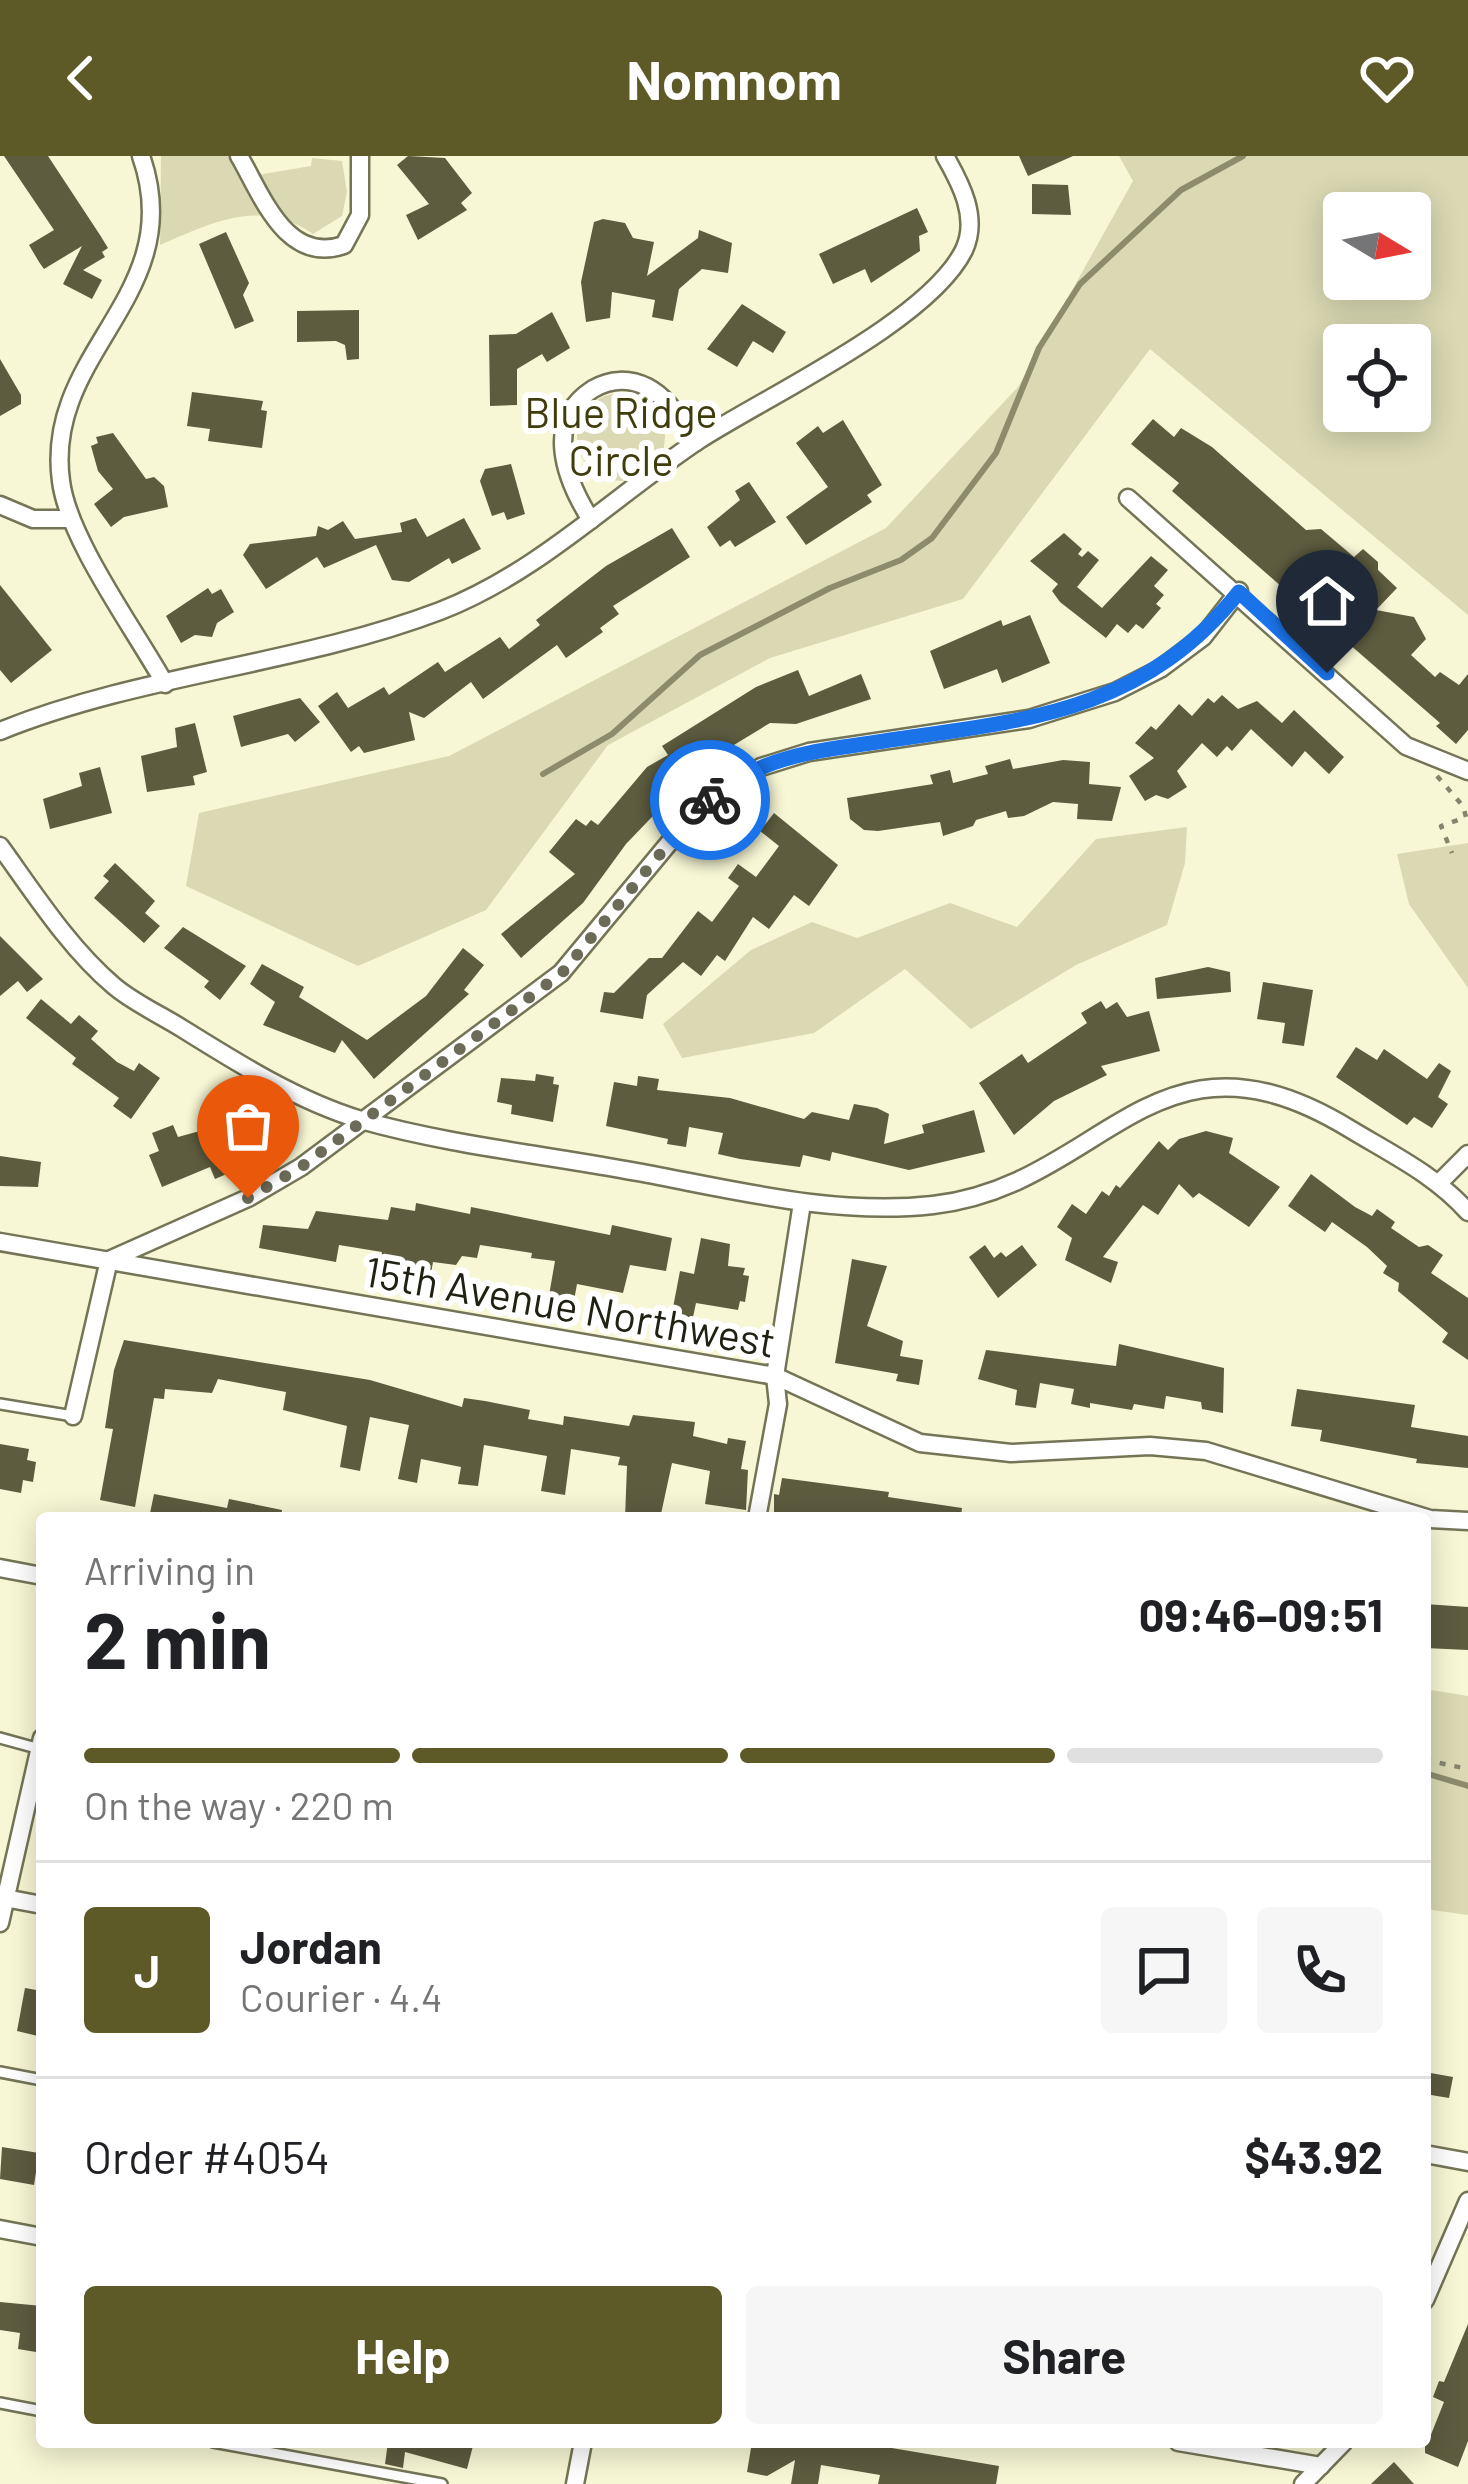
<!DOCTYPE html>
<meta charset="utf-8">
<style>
body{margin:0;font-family:Barlow,sans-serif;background:#f6f6f6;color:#202124;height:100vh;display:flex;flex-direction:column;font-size:45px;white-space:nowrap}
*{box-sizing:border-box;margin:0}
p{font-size:39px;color:#757577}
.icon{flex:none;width:66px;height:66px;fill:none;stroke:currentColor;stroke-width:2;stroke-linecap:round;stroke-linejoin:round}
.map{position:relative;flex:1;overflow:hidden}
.sheet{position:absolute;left:36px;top:1356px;width:1395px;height:936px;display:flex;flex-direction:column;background:#fff;border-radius:12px;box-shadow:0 6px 30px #0003}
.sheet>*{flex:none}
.needle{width:78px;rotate:100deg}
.fabs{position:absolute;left:1323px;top:36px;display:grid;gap:24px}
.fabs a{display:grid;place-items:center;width:108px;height:108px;border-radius:12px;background:#fff;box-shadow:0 6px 30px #0003;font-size:60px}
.pin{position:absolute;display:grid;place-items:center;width:102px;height:102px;color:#fff;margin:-123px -51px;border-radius:50% 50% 50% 0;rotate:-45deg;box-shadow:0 0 12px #0007}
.pin .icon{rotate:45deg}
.courier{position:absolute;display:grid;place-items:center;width:120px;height:120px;margin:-60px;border:9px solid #1a73e8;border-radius:50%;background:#fff;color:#222;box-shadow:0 3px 15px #0007}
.overview em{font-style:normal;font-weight:700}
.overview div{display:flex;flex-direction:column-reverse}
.overview{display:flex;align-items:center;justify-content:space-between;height:204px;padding:0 48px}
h1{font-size:78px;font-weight:700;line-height:90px}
.bar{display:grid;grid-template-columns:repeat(4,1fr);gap:18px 12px;align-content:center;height:144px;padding:0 48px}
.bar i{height:15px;border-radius:9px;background:#e0e0e0}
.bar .selected{background:#5d5a27}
.bar p{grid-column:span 4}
.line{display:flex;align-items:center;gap:30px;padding:0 48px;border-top:3px solid #e0e0e0}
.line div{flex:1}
.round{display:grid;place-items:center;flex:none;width:126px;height:126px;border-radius:12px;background:#f6f6f6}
.primary-button{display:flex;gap:24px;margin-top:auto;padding:24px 48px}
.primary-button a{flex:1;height:138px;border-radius:12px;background:#5d5a27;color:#fff;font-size:48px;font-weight:700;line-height:138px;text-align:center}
.primary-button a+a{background:#f6f6f6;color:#202124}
header{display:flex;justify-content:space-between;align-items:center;height:156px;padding:0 48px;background:#5d5a27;color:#fff;font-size:54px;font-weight:700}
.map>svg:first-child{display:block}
</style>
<header><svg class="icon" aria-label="back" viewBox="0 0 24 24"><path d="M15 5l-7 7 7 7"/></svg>Nomnom<svg class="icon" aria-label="heart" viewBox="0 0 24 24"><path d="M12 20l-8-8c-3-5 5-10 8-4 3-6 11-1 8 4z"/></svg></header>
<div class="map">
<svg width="1468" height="2328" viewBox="0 0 1468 2328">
<rect width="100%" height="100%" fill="#f7f7d5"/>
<g fill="#dad9b3" fill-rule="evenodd">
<path d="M161,0H228L251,20L311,10L312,2L342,5L347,36L342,60L313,78C260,42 214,66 160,89Z"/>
<path d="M1119,0H1468V459L1150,193L963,443L770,502L608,589L486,754L358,810L186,730L199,657L449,600L886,372L1018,231L1133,25ZM1344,57H1410V123H1344ZM1344,189H1410V255H1344Z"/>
<circle cx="621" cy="281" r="44"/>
<path d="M1187,671L1185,707L1167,769L1076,809L971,873L905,813L814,877L682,902L663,868L751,794L812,766L857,782L950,747L1017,771L1096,683Z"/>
<path d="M1468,687V832L1409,748L1397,698Z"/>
<path d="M1425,1533L1468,1540V1759L1425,1753Z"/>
</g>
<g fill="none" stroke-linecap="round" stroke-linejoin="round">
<g stroke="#8c8c6d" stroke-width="6">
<path d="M543,618L612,578L700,499L830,432L901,404L932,382L996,297L1039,192L1080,128L1181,34L1243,0"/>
<path d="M1425,1617L1468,1630"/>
</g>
</g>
<g fill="#5d5c3f">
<path d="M4,0H48L100,79L108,92L102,96L105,101L83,114L102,124L92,143L63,128L82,90L44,113L39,106L29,89L54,74Z"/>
<path d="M408,0L445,2L472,37L461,47L467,54L418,84L406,59L429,48L397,9Z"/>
<path d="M1019,0H1073L1028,20Z"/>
<path d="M1032,28L1068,29L1071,59L1032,58Z"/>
<path d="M917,52L928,76L919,80L920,95L871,127L865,113L833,128L819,98Z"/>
<path d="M603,63L625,67L633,82L654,86L647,120L698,82L699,74L732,87L728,117L702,113L679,133L673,165L652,161L655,144L612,136L610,162L586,166L581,126L594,66Z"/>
<path d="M226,76L249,127L243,139L254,165L235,173L199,88Z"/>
<path d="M742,148L786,176L773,197L753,185L737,211L707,193Z"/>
<path d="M359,154V203L347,204L345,189L336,185L297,186V155Z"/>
<path d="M552,156L570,192L547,206L542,198L517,213V249L490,250L489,179L516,178Z"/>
<path d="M0,203L21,239V248L0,260Z"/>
<path d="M192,236L263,245L261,254L267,255L262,292L208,285L210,273L187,270Z"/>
<path d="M1153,263L1174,281L1181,272L1212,291L1306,374L1321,373L1354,401L1363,393L1378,406V414L1397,432L1376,454L1414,461L1426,483L1411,499L1435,521L1440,516L1459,529L1468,518V574L1456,588L1436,570L1440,567L1326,468L1350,441L1314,409L1289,437L1172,335L1179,327L1131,288Z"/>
<path d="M843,264L882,329L867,339L872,346L806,389L786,361L828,331L796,287L818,270L823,277Z"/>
<path d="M113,277L146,323L154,321L164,330L168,351L124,361L111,371L94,348L113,333L98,315L91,290L98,287L96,281Z"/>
<path d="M511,308L525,358L507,364L504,356L492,360L480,325L485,313Z"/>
<path d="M749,326L776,366L735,391L730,384L720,391L707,371L740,344L735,335Z"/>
<path d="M416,362L427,381L464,362L481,393L452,408L449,402L409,426L392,424L376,389L324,412L317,401L266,433L243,399L250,388L316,380L318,370L328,374L343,365L355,383L402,376L400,367Z"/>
<path d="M672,372L690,401L613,450L619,458L600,472L603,476L566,502L557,489L483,543L471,526L424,562L409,556L415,584L364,597L359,590L351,596L318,550L337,536L348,552L384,531L389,539L438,506L445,516L500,481L509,493L540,469L536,464L606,410Z"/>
<path d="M1064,377L1082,393L1078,398L1082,401L1088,395L1099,404L1077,431L1102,452L1151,400L1168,414L1154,430L1164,439L1156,448L1161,452L1143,473L1136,468L1128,477L1117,468L1106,482L1060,446L1052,435L1058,428L1030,405Z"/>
<path d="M0,429L52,494L11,527L0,514Z"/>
<path d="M208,432L212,438L221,433L234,456L217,467L212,481L195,479L181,487L166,460Z"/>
<path d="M1030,459L1050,507L1002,527L997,513L944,533L930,495L1001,464L1003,470Z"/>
<path d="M798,514L809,540L861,518L871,543L796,568L770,567L663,632L672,640L626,688L583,747L521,802L501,778L575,718L549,696L576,663L586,670L591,664L598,669L647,611L668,599L662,590L756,531Z"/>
<path d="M1222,539L1238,553L1257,545L1282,567L1294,554L1344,601L1329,618L1305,595L1292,611L1251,573L1232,595L1227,590L1217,601L1202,587L1177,615L1187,631L1168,643L1156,639L1145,645L1129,620L1154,602L1135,587L1151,570L1156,574L1179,548L1192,560L1208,542L1214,547Z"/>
<path d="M300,542L320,566L295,586L288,578L241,591L233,560Z"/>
<path d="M195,567L207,616L193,620L195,629L147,636L141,600L177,591L175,572Z"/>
<path d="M1010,603L1013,613L1063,604L1090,606L1089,628L1121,631L1112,665L1077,663L1078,648L1053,646L1024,660L1008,662L1006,655L976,664L973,670L943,680L940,666L878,675L864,674L850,663L847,642L933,628L930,619L950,614L953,627L988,618L985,610Z"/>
<path d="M100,611L112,657L50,673L43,643L82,630L79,617Z"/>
<path d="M774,657L838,709L809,750L794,739L769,773L753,761L725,805L717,799L701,820L683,806L647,839L643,863L600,856L604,836L614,837L649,802H662L698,755L712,766L739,730L728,722L738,708L756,721L779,690L760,675Z"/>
<path d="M115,707L155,745L145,757L160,770L144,787L94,742L109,725L103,720Z"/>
<path d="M183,771L246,810L220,844L204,831L209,825L164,792Z"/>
<path d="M0,780L43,823L27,836L18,825L0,840Z"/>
<path d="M463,792L484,809L464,834L469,838L374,923L342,884L335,897L263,869L275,846L250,828L262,808L304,831L299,841L367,884L426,840Z"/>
<path d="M1208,811L1230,816L1231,836L1157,843L1155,822Z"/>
<path d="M1263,826L1313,834L1304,890L1282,887L1285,867L1257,863Z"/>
<path d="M41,843L71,868L79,859L98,875L91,883L117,906L134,915L139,907L160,922L131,963L113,950L119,942L72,908L76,902L26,862Z"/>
<path d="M1101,845L1106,853L1117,846L1127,861L1149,855L1160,895L1101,910L1107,919L1054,945L1014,979L979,927L1022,898L1028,907L1087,867L1081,857Z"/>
<path d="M1356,891L1377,904L1384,893L1427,923L1439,907L1451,915L1438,941L1448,948L1432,972L1414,961L1407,969L1336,921Z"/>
<path d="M536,918L554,921L553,928L559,929L553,966L511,958L512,949L497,946L501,922L535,925Z"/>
<path d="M638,920L659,923L657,934L730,942L804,963L812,956L849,964L854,948L877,952L889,958L884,988L924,977L922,969L974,954L985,996L909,1014L832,996L830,1005L803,999L800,1011L740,1003L718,998L723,977L689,971L686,991L667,988L668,983L606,970L614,926L637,930Z"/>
<path d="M225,968L243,1011L215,1023L210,1011L162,1031L149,999L159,995L152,977L173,969L178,981Z"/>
<path d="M1206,975L1233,982L1229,997L1280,1031L1249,1071L1199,1037L1193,1042L1179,1028L1158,1059L1143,1049L1103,1101L1118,1106L1111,1127L1065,1104L1072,1082L1057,1071L1072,1048L1086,1058L1102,1035L1109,1040L1116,1029L1120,1032L1159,985L1168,994L1179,983Z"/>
<path d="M0,1000L41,1006L38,1031L0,1030Z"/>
<path d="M1311,1018L1355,1051L1372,1060L1377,1053L1395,1066L1391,1072L1419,1091L1428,1089L1443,1099L1431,1117L1468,1142V1204L1442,1186L1448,1177L1398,1135L1399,1127L1383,1117L1387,1110L1367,1091L1332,1066L1325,1076L1288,1050Z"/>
<path d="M416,1047L470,1058L471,1051L610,1079L612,1069L672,1082L666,1115L630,1109L623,1137L577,1128L573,1150L548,1145L555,1105L531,1102L532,1097L480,1089L477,1102L462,1100L456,1109L433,1106L430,1123L378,1114L382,1096L339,1089L336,1106L259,1092L263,1069L308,1073L316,1055L388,1064L391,1051L415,1055Z"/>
<path d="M701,1082L730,1088L728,1110L745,1112L743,1119L749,1120L745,1146L740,1145L738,1154L696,1147L692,1166L671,1162L680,1115L694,1118Z"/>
<path d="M985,1089L994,1102L1001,1096L1006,1101L1022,1089L1037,1109L998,1142L969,1101Z"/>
<path d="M852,1103L887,1110L867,1170L903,1185L900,1200L923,1204L919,1229L896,1225L898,1218L835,1207Z"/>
<path d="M124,1184L370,1224L462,1251L464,1242L485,1245L530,1254L528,1263L563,1269L564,1260L629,1270L633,1259L695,1266L693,1280L727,1288L728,1282L746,1285L741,1313L748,1314L746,1354L705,1348L710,1315L672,1307L661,1358L625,1362L627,1310L618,1309L620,1301L571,1293L565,1339L541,1335L547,1300L484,1289L478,1330L458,1328L461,1311L421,1303L417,1327L398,1323L409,1269L370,1261L360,1315L340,1311L347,1270L283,1254L286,1236L218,1223L212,1237L165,1233L164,1243L154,1242L135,1351L100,1344L113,1273L105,1272L114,1214Z"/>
<path d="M1119,1188L1224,1212L1223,1257L1202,1253L1201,1246L1166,1240L1164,1253L1134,1248L1132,1254L1090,1247V1252L1071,1248L1074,1233L1040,1227L1036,1252L1015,1249L1017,1234L978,1223L986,1194L1116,1210Z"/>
<path d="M1297,1233L1415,1249L1411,1271L1468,1280V1312L1416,1307L1417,1303L1320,1285L1322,1274L1291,1270Z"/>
<path d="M0,1288L29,1293L27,1304L36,1306L33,1326L23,1324L21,1337L0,1333Z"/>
<path d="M782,1322L889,1336L888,1341L962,1352L961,1362H774V1338L779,1339Z"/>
<path d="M154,1338L227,1352L229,1343L282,1354L281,1362H149Z"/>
<path d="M1425,1448L1468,1451V1494L1425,1492Z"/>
<path d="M25,1832L42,1835V1881L17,1875Z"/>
<path d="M1425,1916L1453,1921L1449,1942L1425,1938Z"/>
<path d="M2,1991L39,1997L34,2029L0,2023Z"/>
<path d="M0,2146L42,2150V2197L18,2193L20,2177L0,2174Z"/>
<path d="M1468,2168V2285L1458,2311L1425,2297V2279L1430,2281L1444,2246L1433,2241L1439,2225L1444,2226Z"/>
<path d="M388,2286H474L467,2313L405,2296L403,2312L385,2308Z"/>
<path d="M752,2286H856L999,2310L996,2328H878L880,2319L821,2309L818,2328H791L795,2304L767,2320L747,2316Z"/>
<path d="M1394,2306L1414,2328H1371Z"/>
</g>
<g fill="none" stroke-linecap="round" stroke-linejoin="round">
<g stroke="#747456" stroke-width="14">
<g id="lane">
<path d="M0,1248L73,1260"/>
<path d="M0,1582L40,1593"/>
<path d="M0,1916L42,1924"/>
<path d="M0,2247L42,2255"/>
<path d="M213,2286L442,2328"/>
</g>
</g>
<g stroke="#747456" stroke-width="21">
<g id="street">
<path d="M141,0C190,139 43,195 61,325C68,383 135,474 165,528"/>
<path d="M239,0C262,39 286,109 344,89L360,59V0"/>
<path d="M1128,342L1406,590L1468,615"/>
<path d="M0,349L33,363H70"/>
<path d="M591,364C565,323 543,265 593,233C610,223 629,222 647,231C669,242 682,267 696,286"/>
<path d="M0,575C141,518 298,509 440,455C538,417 613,341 699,284C767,240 929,165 964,94C979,62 961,28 945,0"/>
<path d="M0,690C34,737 69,792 114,830C134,847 161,859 183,873C239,908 298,945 361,964C449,989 547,999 637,1016C735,1034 834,1060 933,1049C1106,1029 1153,853 1350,973C1393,999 1435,1019 1468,1056"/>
<path d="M1441,1025L1468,998"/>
<path d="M0,1086L775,1220L920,1287L1011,1297L1150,1290L1206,1295L1430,1363L1468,1365"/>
<path d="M73,1260L109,1104L248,1042L301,1011L561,817L698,652L761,611L809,596L1029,563L1115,536L1160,513L1203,481L1239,435"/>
<path d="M757,1362L778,1248L775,1220L802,1047"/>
<path d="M0,1412L42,1420"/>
<path d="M0,1741L42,1749"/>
<path d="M0,1767L42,1582"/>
<path d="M1425,1998L1468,2006"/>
<path d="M0,2073L42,2081"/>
<path d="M1425,2144L1468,2045"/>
<path d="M1178,2286L1321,2310"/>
<path d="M575,2328L583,2286"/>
<path d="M1303,2328L1344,2286"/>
</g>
</g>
<g stroke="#85856e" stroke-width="4.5" stroke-dasharray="6 9" stroke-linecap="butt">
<path d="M1437,620L1463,650L1466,661L1441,670L1452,697"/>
<path d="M1425,1604L1468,1613"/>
</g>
<use href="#lane" stroke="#fff" stroke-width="9"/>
<use href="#street" stroke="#fff" stroke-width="16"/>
</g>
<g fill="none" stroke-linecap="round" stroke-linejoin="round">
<path stroke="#6b6b57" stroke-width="12" stroke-dasharray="0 21.6" d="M248,1042L301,1011L562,817L698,652L710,644"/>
<path stroke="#1a73e8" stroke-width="15" d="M710,644C728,633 746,618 765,610C805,594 848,591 890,584C1032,564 1144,554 1239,436L1327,517"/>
</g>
<g text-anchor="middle" stroke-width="12" stroke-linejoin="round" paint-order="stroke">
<g font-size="42" fill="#403d0d" stroke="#fff">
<text x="621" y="272">Blue Ridge<tspan x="621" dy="48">Circle</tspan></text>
</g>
<g font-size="42" fill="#202013" stroke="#fff">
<text transform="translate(570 1151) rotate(10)" y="15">15th Avenue Northwest</text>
</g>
</g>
</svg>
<div class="fabs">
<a><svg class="needle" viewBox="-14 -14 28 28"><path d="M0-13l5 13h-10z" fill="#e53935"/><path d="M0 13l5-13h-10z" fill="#757577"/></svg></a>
<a><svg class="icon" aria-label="locate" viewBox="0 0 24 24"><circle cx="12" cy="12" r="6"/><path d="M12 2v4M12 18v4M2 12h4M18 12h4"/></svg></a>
</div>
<div class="pin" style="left:248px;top:1042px;background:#ea580c"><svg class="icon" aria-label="bag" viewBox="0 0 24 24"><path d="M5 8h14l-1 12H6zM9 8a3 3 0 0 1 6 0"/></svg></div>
<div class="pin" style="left:1327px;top:517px;background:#1f2937"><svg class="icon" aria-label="home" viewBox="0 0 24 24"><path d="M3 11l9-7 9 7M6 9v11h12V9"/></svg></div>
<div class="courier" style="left:710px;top:644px"><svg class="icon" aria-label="bike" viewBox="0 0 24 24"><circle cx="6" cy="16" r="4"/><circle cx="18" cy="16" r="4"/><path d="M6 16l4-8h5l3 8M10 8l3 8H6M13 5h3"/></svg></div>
<section class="sheet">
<div class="overview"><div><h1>2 min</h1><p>Arriving in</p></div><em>09:46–09:51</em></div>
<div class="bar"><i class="selected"></i><i class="selected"></i><i class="selected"></i><i></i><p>On the way · 220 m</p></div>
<div class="line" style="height:216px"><b class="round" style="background:#5d5a27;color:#fff">J</b><div><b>Jordan</b><p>Courier · 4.4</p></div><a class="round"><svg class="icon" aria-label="chat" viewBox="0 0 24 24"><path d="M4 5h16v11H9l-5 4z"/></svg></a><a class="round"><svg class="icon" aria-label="phone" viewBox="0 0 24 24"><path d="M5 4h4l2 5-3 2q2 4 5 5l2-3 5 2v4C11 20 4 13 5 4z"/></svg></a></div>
<div class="line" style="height:156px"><div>Order #4054</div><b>$43.92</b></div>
<div class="primary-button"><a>Help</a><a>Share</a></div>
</section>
</div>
